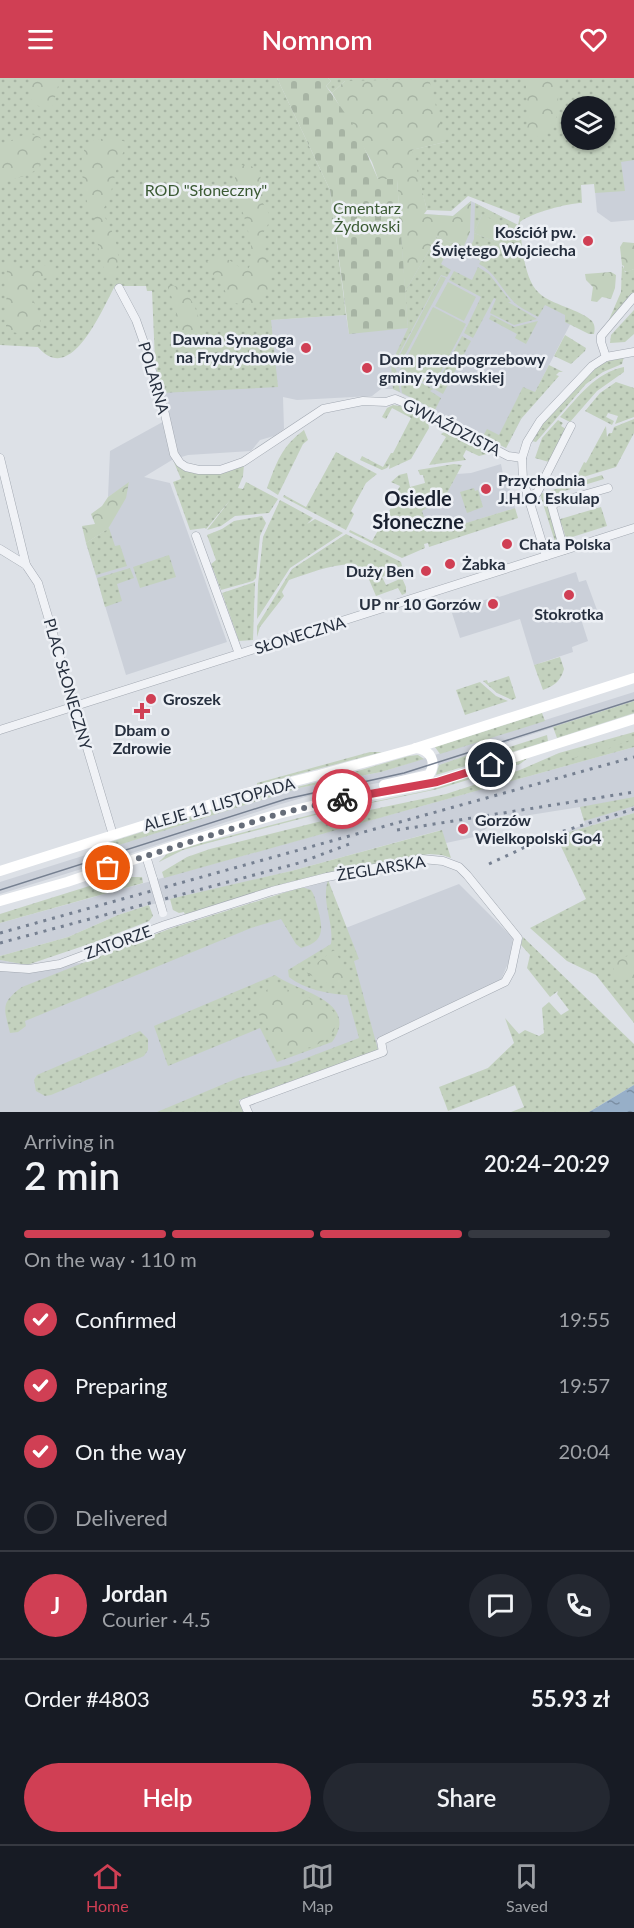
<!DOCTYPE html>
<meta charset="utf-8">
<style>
body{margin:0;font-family:Lato,sans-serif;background:#242831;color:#f1f3f6;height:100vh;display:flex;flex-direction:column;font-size:22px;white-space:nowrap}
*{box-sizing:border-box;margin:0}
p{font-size:20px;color:#9ea1a6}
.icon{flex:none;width:33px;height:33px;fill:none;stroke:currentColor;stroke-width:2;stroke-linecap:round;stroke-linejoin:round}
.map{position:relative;height:1034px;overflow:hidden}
.details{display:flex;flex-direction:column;background:#171b24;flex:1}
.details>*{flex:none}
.fabs{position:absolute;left:561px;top:18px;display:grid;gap:12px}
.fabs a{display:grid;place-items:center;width:54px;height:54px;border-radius:50%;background:#171b24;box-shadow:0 2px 4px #0004;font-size:30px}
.pin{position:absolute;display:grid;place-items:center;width:51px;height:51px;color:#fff;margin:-26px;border:3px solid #fff;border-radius:50%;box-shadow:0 2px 6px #0007}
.courier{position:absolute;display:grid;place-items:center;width:60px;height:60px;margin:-30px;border:4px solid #d03f54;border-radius:50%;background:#fff;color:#222;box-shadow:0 2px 8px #0007}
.summary em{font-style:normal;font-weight:600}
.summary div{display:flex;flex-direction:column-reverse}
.summary{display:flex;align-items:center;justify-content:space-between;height:102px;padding:0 24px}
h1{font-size:39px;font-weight:600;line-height:45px}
.bar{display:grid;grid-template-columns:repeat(4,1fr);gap:9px 6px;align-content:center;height:72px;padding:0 24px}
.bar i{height:8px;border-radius:4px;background:#363941}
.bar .current{background:#d03f54}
.bar p{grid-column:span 4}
.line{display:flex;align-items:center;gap:15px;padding:0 24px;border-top:2px solid #363941}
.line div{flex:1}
.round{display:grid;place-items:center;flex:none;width:63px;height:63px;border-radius:32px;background:#242831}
ol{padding:0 24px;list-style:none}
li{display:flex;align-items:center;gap:18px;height:66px}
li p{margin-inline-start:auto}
li .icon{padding:6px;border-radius:50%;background:#d03f54;color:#fff;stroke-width:4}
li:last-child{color:#9ea1a6}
li i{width:33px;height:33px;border:3px solid #363941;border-radius:50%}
.primary-button{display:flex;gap:12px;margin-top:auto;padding:12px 24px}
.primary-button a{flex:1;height:69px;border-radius:36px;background:#d03f54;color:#fff;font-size:24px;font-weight:600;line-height:69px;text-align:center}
.primary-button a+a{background:#242831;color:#f1f3f6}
header{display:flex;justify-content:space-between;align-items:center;height:78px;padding:0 24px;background:#d03f54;color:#fff;font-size:27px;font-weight:600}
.tab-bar{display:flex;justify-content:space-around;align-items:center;height:84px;border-top:2px solid #363941;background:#171b24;font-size:16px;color:#9ea1a6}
.tab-bar a{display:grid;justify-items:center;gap:3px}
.tab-bar .current{color:#d03f54}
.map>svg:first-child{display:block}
</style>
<header><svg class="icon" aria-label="menu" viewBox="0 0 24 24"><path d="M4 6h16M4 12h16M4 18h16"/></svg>Nomnom<svg class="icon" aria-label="heart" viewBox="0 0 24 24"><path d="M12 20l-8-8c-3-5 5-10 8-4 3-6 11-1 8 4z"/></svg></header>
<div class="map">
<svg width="634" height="1034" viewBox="0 0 634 1034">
<defs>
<pattern id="green-dots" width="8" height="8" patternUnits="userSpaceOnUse" patternTransform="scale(1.5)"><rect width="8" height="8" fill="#c3d1be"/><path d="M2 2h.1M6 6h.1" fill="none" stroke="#a7b4a4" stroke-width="1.8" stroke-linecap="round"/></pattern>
<pattern id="forest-crowns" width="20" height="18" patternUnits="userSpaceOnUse" patternTransform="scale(1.5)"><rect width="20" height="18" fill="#c3d1be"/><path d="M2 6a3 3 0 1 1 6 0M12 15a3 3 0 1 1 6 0" fill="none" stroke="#a7b4a4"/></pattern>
<pattern id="cemetery-stones" width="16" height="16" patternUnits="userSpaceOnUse" patternTransform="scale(1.5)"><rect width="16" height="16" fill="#c3d1be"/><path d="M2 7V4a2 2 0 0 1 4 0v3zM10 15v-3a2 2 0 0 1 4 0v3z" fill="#a7b4a4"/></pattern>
<pattern id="water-ripples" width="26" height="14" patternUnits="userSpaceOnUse" patternTransform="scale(1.5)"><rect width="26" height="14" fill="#97afc8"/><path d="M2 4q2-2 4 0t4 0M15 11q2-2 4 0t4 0" fill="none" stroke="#7b8fa4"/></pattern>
</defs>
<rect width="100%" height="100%" fill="#dde1e7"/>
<g fill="#cbd0d9">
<path d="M634,51V142L611,144L597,134L595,113L615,57Z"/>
<path d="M471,123L518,147L515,180L532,215L575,237L506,370L393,311H381L372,318L297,322L283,319L284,351L274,358L260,362L251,373L188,377L172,382L144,399L170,405L227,564L126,597L86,465L108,451L129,405L108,419L110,373L168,341L161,315L271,242L346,237L349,256L402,148L424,136L453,138Z"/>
<path d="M501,386L503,396H506L515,430L409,463L418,435L446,417L457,396L471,395Z"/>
<path d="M576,494L579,504L586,502L597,532L580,538L588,563L572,569L573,574L534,587L520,541L460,560L451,532L498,518L499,519Z"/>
<path d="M634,614V623L439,687L378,705L312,717L278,727L111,782L0,816V804L299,710L381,694Z"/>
<path d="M634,669V735L556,758L585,746L580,729L499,742L474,759L446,765L441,752L291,793L149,827L118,837L68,859L0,878V845Z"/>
<path d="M328,802L343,851L459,806L513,860L509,883L500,904L376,961L378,972L239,1022L243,1034H0V882L27,887L85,885L157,856Z"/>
</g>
<g fill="url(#green-dots)" fill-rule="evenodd">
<path d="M0,0H277L330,112L346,237L271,242L278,309L161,315L155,283L152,213H147L146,208H115C102,231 71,309 38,269L0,267Z"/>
<path d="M328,0H634V82L621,84L625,113L595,115L594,106L581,107L582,125C568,125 531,135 520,144C521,164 524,202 539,215C550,226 581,232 592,243C595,247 595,251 594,256H589L565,244V237L545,227L538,239C530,234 519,230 513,223C501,211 495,194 479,186L481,183L467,176L474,161L475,125L518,147L520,138L468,118L451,133L427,132L411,72L445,64L345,3L332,15L326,8L331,3ZM572,28H604V62H572ZM482,137L508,169L474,155Z"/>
<path d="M437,158L463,170L461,173L450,168L441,186L451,192L447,199L441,197L392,289L396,291L400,314L393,311L391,286L408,250L405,214Z"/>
<path d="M622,187L625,194L634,191V215L608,244L621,214Z"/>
<path d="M478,189L489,196L511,224H508L537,241L514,247L490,235L496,221L494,220L473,260L464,255L481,219L449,202L454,193L472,202Z"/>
<path d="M634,232V256L625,264L610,265L611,257Z"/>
<path d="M491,237L514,249L538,243L526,266L515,260L517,256L489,241Z"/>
<path d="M565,257L586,270L585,273L571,286L554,278Z"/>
<path d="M462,258L471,263L443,316L434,311Z"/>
<path d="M624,279L622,286L603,294L586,306L536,364L532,363C540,343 583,297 602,286C609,282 617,280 624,279Z"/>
<path d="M549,287L563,294H559L556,297L559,298L521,341L506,370L483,358L487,351L499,357L523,309L535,314Z"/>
<path d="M624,289V294L597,313L570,344L560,339C579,318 595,295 624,289Z"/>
<path d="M399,293L433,311L430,313L441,320L435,332L402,315Z"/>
<path d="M616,304L634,310V339L615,346L618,338L608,335L606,339L614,343L612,347L585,333L600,315Z"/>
<path d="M393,327L400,328L428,343L429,350L411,381L389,391L390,386L387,390L382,392L360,382L362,378L383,389L391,375H393L411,340L392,330L386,341L382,339L387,330Z"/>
<path d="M634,341V355L616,389L580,400L577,398L584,384L586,385L606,348L607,359L609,355H612L614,349Z"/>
<path d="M558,342L563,345L561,348L566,351L549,384L535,380L542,360Z"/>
<path d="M304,352L308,362L303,366L278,417L267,410C277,384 281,369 304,352Z"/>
<path d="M446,353L450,354L491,375L479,378L466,372L463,378L466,382L429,387L446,359L441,356Z"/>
<path d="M336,374L377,396L366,405L351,433L354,436L346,452L283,419L284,417L306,429Z"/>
<path d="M171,377L192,394L244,386L243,398L238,410L243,411L246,404L278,421L269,435L235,438L221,448L207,452L231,421L206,451L205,450L190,452L173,404L181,401Z"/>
<path d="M454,386L462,387L446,417L422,433L427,448L451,444L453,449L515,430L518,440L429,469L428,465L424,466L425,470L402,480L349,454L350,452L372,463L400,414L397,413L400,408L391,404L399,397L407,395L410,409L425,405L423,397H420L418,392Z"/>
<path d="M602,397L604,401L548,418L559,466L556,467L540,416Z"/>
<path d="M474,410L475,413L478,412L483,429L467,435L460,414Z"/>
<path d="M280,422L313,440L307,446L315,441L343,455L290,490L257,541L258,506L263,459Z"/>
<path d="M601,429L607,448L566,461L562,447L559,448L557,442Z"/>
<path d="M262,438L266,445L260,458L256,500L253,503L221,512L211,486L216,482L207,457L222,451L234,443Z"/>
<path d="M109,450L115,468L120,467L127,488L96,497L86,465Z"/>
<path d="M346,456L401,484L402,488L399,492L382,499L386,507L402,500L406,509V515L402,517L398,510L376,518L368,499H357V494H352V486C328,487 310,495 289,502L282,514L284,518L260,549L257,559V548L292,491Z"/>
<path d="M169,477L176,499L140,510L133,489Z"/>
<path d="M130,490L134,500L117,506L122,523L105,529L97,500Z"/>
<path d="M255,504L253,562L239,563L222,515Z"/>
<path d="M560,579L564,591C560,604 555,607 543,612L534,587Z"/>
<path d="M509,598L516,620L512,622L497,615L483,603L487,602L488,605Z"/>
<path d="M480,604L496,618L508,623L465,637L456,612Z"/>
<path d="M634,623V635L557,660L553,649Z"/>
<path d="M542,635L545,643L440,676L435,669Z"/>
<path d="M634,654V669L164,800L162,794L187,779L210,771L346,737L446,716L520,692L559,675Z"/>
<path d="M547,657L548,663L436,697L439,687L486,671L488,676Z"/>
<path d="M370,674H382L257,707V705Z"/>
<path d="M418,677L424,681L381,694L299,710L100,773L98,768L233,725L337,699L409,678Z"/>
<path d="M528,680L520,686L438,711L323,735L208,765L183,772L159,784L167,776L198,766L314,736L430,712Z"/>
<path d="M634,719V728L584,743L580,729Z"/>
<path d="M634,735V945L596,897L567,883L530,850L586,821L556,758Z"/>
<path d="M442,752L451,780L442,777L429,776L286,805L185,837L184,834L179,835L173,832L170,821L291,793Z"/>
<path d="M118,799H142L143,805L0,845V836Z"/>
<path d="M328,802L359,881L354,883L378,972L239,1022L243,1034H157L238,1000L288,987L359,960L347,917C328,916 304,911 289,899L288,892L331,866C334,844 321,824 328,802Z"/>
<path d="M302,809L311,812C315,818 316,824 318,831C323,851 325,864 301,870L296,866L281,841L251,850L25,943L26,948L18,954L10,955C4,930 0,925 22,909L169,851Z"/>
<path d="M149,827L153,838L149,843L95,864L27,887L0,882V878L68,859L118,837Z"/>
<path d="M523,859L634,966V1007L589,1034H511L524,1029L515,1007L448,1033L439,1009L488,990L514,965L505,940L519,956L525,952L539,958L544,955L542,930L549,924L561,937L569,932L557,916L558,913L550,919L527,890L530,877L521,867Z"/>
<path d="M275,897C298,914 361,923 332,964L277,984L260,950L168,988L154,948Z"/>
<path d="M140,953L148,961V972L144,978L51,1017L45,1018L36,1013L34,1002L37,997Z"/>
</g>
<g fill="url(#forest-crowns)">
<path d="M30,0H63L58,8L52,31C31,30 26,18 30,0Z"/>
<path d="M526,0H557C558,27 564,48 535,60L526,56L530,32L526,18Z"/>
<path d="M429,1L445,64L412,72L427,132L424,136L453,138L471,123L470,154L463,170L437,158L405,214L397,102L378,101L372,84L332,15L345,3Z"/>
<path d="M29,55L40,59C52,94 28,98 0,104V67Z"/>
<path d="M116,60L128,65L118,85L110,118L102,134C111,150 123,172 116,191C115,195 110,200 108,203L99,174L94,140C86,132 80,90 82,79C83,74 85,70 87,65L100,61Z"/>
<path d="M236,87C267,87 259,96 261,118C261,125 269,133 271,141L262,157L270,198V212L261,222L246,228L228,223C226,214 223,206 216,199C212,195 208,195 204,190L205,184C231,175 227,184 247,193C264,169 228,115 236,87Z"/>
<path d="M623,164L634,165V191L627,194L623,192L624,188L622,187L620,169Z"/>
<path d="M9,184L25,193L53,185L56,197L33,204C27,226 43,231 40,251L19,255L9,254L6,248L7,187Z"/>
<path d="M611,194L616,197L615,210L611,221L602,219L597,224L591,223L593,209L586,202L585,196Z"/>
<path d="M167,207C183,206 194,223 198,238C201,246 199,258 206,265C212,272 227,275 236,278L235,282C219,287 195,281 181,272L175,228Z"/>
<path d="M129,404L126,420L108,451L86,465L82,448L95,446L91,436L102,428L108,419Z"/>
<path d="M623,660L630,662L591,677L565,681L562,678Z"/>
<path d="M334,872L351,900L342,908L323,904L305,894Z"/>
<path d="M634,875V900L624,902L614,895V884Z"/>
<path d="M273,906L320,924L333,933C335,940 337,946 334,952C329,966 302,973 288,973C284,974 279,971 275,970L269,952L256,932L259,919Z"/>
</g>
<path fill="url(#cemetery-stones)" d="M277,0H328L331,3L326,8L356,51L378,101H397L408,250L349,256L330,112Z"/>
<g fill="#c3d1be">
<path d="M482,137L515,151L508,169L474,155Z"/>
<path d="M441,198L446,200L398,290L394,288Z"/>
<path d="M448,204L476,219L464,243L435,228Z"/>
<path d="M433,229L466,246L433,309L400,292Z"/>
</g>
<path fill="url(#water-ripples)" d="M634,1007V1034H589Z"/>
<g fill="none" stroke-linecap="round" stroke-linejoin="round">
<g stroke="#a2a8b1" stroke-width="9">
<g id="street">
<path d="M119,210L136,242L148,276L155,306L164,332L174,376L180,385L186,389L199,392H220L243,384L323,331L363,323L386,324L395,321L405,325L508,378L522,380"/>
<path d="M606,279L601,264V258L634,219"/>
<path d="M0,380L26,487"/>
<path d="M527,418L537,415L571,348"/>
<path d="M196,458L239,576"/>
<path d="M0,471L26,487L38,505L113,757"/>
<path d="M564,472L552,429L555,425L608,410"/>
<path d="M546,478L523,402L522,380L527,364L540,343L592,288L606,279L634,274"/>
<path d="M0,652L634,450"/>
<path d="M146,778L153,801"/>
<path d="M0,889L29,891L60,886L165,847L272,813L327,799L422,781L443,783L459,789L467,797L518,860L511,893L505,904L381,963L383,974L244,1025L248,1034"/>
</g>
</g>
<use href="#street" stroke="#f0f2f6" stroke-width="8"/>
<g stroke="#fff" stroke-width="10">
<path d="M384,707L429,697C437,684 431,672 416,670"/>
<path d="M0,793L243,716L319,697L413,671L634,600"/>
<path d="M0,823L67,804L180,766L278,736L332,723L376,716L437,704L634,641"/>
</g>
<path stroke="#768091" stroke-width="1.5" d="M0,812L286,721L404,695L634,622"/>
<g stroke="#768091" stroke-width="3" stroke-dasharray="3 6" stroke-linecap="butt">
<path d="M397,752L634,714"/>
<path d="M489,786L551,757L634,731"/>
<path d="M0,855L634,679"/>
<path d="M0,865L299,785L352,765"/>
</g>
<g stroke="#a2a8b1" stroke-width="9" stroke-linecap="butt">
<path id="street-bridge" d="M153,801L163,835"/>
</g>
<use href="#street-bridge" stroke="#f0f2f6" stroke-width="8"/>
</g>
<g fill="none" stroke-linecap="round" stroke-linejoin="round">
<path stroke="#666d79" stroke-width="6" stroke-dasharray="0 10.8" d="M108,790L278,736L342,721"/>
<path stroke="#d03f54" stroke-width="8" d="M342,721L437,704L491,687"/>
</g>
<g fill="#d03f54" stroke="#edf0f5" stroke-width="2">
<circle cx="588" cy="163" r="6"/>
<circle cx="306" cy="270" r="6"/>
<circle cx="367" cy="290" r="6"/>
<circle cx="486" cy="411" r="6"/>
<circle cx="507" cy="466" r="6"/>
<circle cx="450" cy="486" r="6"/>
<circle cx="426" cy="493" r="6"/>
<circle cx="569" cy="517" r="6"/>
<circle cx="493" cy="526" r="6"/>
<circle cx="151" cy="621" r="6"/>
<path d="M139 624h6v6h6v6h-6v6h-6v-6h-6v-6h6z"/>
<circle cx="463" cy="751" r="6"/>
</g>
<g text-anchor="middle" stroke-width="5" stroke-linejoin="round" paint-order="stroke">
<g font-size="16" fill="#3b5a34" stroke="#edf0f5">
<text x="206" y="118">ROD "Słoneczny"</text>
<text x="367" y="136">Cmentarz<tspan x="367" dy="18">Żydowski</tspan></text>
</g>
<g font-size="16" font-weight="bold" fill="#262f3e" stroke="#edf0f5" text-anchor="start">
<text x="576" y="160" text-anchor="end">Kościół pw.<tspan x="576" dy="18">Świętego Wojciecha</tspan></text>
<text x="294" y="267" text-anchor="end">Dawna Synagoga<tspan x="294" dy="18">na Frydrychowie</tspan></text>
<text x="379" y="287">Dom przedpogrzebowy<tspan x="379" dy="18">gminy żydowskiej</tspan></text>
<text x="498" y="408">Przychodnia<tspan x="498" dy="18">J.H.O. Eskulap</tspan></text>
<text x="519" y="472">Chata Polska</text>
<text x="462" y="492">Żabka</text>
<text x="414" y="499" text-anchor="end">Duży Ben</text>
<text x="481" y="532" text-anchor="end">UP nr 10 Gorzów</text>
<text x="569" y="542" text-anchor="middle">Stokrotka</text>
<text x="163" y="627">Groszek</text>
<text x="142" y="658" text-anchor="middle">Dbam o<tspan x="142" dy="18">Zdrowie</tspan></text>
<text x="475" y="748">Gorzów<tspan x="475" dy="18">Wielkopolski Go4</tspan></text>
</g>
<g font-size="16" fill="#262f3e" stroke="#edf0f5">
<text transform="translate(154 300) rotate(74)" y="6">POLARNA</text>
<text transform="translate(452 349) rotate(27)" y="6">GWIAŹDZISTA</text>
<text transform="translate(300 557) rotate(-17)" y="6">SŁONECZNA</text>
<text transform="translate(68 606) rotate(74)" y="6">PLAC SŁONECZNY</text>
<text transform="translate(219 726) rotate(-16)" y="6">ALEJE 11 LISTOPADA</text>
<text transform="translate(381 790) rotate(-9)" y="6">ŻEGLARSKA</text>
<text transform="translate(118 864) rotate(-20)" y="6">ZATORZE</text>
</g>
<g font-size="20" font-weight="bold" fill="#19202f" stroke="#edf0f5">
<text x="418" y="428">Osiedle<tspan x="418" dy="23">Słoneczne</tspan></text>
</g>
</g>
</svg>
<div class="fabs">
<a><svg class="icon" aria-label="layers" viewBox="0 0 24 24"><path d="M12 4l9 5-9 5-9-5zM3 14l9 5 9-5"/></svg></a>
</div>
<div class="pin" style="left:108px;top:790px;background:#ea580c"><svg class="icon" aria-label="bag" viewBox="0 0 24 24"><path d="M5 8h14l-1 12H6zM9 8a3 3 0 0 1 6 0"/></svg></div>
<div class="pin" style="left:491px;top:687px;background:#1f2937"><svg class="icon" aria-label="home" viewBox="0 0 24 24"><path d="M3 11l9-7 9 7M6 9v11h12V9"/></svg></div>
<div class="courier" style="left:342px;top:721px"><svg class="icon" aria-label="bike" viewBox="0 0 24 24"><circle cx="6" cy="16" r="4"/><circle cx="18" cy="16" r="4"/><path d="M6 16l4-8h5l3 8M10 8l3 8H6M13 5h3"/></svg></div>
</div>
<section class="details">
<div class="summary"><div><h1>2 min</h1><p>Arriving in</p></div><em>20:24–20:29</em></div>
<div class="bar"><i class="current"></i><i class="current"></i><i class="current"></i><i></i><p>On the way · 110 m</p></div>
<ol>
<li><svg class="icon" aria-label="check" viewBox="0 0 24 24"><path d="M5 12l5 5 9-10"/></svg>Confirmed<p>19:55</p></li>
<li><svg class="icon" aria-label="check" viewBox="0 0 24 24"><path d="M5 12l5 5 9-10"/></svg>Preparing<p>19:57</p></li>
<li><svg class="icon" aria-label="check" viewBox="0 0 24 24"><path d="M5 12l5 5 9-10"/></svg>On the way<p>20:04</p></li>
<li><i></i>Delivered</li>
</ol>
<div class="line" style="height:108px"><b class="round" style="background:#d03f54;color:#fff">J</b><div><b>Jordan</b><p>Courier · 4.5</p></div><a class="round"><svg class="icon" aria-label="chat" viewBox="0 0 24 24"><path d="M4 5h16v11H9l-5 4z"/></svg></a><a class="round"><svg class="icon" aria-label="phone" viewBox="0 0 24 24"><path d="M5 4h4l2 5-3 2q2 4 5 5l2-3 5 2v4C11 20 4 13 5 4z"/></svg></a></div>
<div class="line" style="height:78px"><div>Order #4803</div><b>55.93 zł</b></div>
<div class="primary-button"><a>Help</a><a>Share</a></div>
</section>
<nav class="tab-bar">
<a class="current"><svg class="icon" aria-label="home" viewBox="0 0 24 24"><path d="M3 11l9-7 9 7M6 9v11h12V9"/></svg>Home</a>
<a><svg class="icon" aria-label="map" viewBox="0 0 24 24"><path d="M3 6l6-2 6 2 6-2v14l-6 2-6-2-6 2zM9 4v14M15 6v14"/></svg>Map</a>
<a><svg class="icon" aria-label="saved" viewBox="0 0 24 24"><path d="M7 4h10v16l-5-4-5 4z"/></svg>Saved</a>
</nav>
